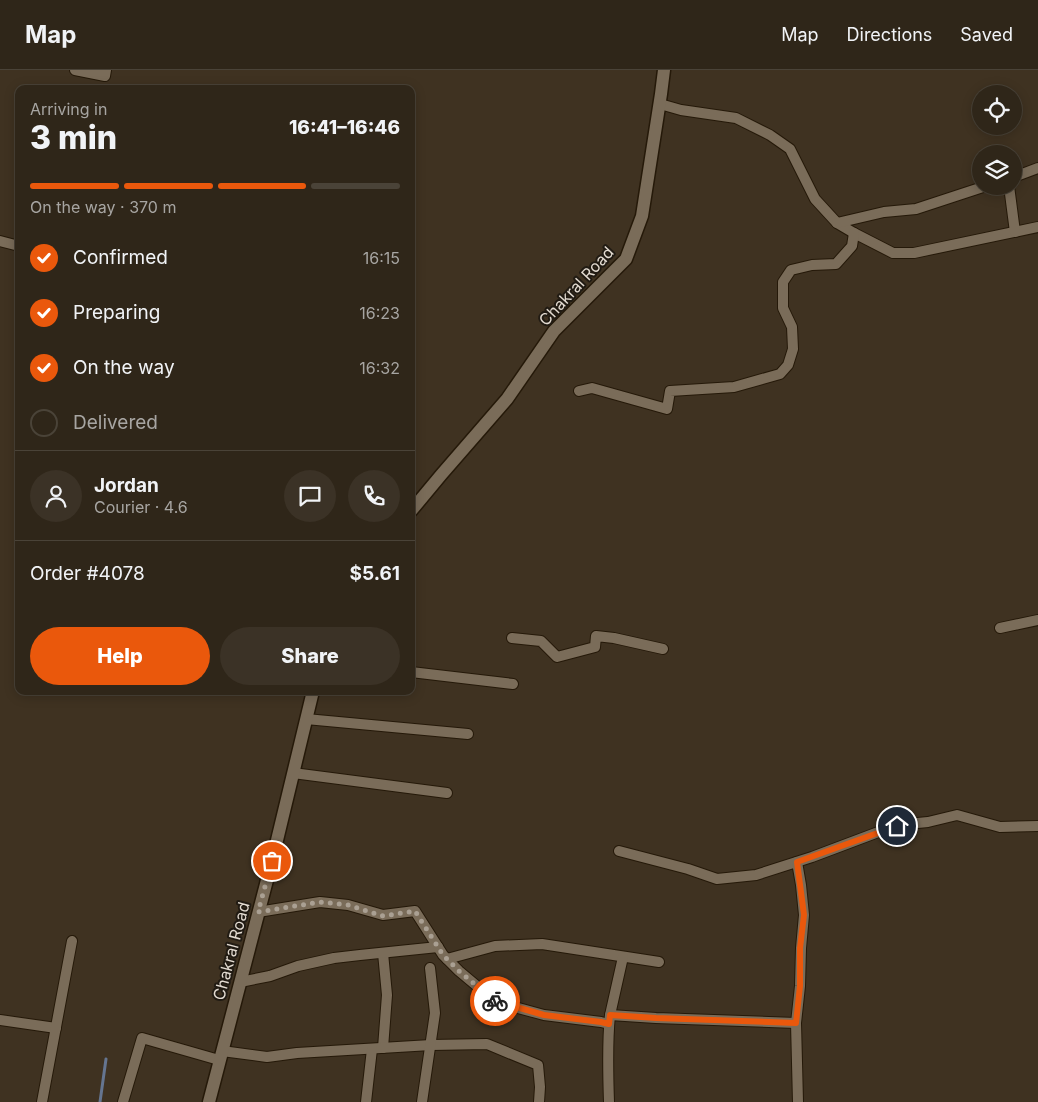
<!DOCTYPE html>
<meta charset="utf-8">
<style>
body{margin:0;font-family:Inter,sans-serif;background:#3b3226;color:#f1f3f6;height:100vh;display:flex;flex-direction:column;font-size:19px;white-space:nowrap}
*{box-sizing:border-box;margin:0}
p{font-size:16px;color:#a7a5a2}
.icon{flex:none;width:28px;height:28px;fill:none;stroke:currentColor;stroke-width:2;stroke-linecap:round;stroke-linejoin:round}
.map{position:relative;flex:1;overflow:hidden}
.drawer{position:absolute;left:15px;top:15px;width:400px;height:610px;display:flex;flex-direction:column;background:#2f2619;border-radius:10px;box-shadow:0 2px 12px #0003,0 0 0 1px #4a4338}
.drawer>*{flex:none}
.fabs{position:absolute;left:972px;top:15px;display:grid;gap:10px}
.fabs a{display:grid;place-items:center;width:50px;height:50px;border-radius:50%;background:#2f2619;box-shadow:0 2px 12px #0003,0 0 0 1px #4a4338;font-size:25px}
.pin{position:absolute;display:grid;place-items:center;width:42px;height:42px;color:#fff;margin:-21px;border:2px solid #fff;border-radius:50%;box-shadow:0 1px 5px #0007}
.courier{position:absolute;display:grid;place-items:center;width:50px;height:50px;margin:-25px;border:4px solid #ea580c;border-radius:50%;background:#fff;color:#222;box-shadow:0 1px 6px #0007}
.overview em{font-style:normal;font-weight:800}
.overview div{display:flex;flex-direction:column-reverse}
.overview{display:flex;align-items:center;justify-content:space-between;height:85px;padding:0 15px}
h1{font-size:32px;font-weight:800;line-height:38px}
.bar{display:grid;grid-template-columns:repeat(4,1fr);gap:8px 5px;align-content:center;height:60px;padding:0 15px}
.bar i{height:6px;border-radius:4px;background:#4a4338}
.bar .current{background:#ea580c}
.bar p{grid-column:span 4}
.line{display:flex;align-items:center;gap:12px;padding:0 15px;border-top:1px solid #4a4338}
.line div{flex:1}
.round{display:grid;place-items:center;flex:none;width:52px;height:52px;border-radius:26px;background:#3b3226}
ol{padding:0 15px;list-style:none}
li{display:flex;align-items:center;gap:15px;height:55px}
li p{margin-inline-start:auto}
li .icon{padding:5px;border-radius:50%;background:#ea580c;color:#fff;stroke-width:4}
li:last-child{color:#a7a5a2}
li i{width:28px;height:28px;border:2px solid #4a4338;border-radius:50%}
.action{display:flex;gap:10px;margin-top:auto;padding:10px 15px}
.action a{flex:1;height:58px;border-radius:30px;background:#ea580c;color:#fff;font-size:20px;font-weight:800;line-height:58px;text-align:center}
.action a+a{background:#3b3226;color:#f1f3f6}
header{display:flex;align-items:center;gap:30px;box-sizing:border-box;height:70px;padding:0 25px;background:#2f2619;border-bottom:1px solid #4a4338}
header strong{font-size:24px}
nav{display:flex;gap:28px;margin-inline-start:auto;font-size:18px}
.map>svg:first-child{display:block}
</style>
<header>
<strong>Map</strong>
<nav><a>Map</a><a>Directions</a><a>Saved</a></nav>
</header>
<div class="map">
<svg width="1038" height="1032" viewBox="0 0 1038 1032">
<rect width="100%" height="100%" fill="#3f3221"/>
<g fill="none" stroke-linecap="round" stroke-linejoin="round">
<path stroke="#657590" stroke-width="3" d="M100,1032L106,989"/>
<g stroke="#251909" stroke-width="12">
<g id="minor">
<path d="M75,0L105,6L106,0"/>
<path d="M660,34L681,40L736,48L770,65L790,79L815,129L837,153L854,163L893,183H914L1038,157"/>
<path d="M1014,107L1038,98"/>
<path d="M1009,116L1015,162"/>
<path d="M837,153L884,142L916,139L986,116"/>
<path d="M0,171L19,176"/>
<path d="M579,321L592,318L667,339L670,321L734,317L780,304L788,295L793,279L792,257L783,238V212L791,200L812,195L836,194L852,176L854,163"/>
<path d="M1000,558L1038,550"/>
<path d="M512,568L541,571L557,587L595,577L596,566L614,568L663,579"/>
<path d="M411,602L513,614"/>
<path d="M306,649L468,664"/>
<path d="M293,703L447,723"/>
<path d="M619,781L688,799L717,809L756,805L812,787L897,755L928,752L957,745L1000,757L1038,756"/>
<path d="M797,792L801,815L804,845L801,878L800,916L796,953L798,1032"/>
<path d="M258,842L320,832L348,835L383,845L415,841L443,885L459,901L496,932L544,945L601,952L609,954"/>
<path d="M383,883L387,925L383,978"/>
<path d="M447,889L495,876L542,874L659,892"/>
<path d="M240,912L270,906L298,896L334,888L360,885L438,877"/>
<path d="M610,945L656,948L796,953"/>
<path d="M0,950L56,958"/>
<path d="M222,981L267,987L297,983L431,975L487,974L538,995L540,1017L539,1032"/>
<path d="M42,1032L72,871"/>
<path d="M123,1032L142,968L219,990"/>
<path d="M366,1032L372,979"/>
<path d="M422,1032L435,943L430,898"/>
<path d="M609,1032C608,1003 607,974 610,945L623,887"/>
</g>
</g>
<g stroke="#251909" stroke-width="15">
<g id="tertiary">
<path d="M411,441L441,405L507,329L554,261L626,189L642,146L661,24L664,0"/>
<path d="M209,1032L272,791L313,621"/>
</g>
</g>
<use href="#minor" stroke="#7a6c59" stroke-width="10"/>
<use href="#tertiary" stroke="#7a6c59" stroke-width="12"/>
</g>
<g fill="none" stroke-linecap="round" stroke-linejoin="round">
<path stroke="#aaa093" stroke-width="5" stroke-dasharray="0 9" d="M272,791L258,842L320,832L348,835L383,846L415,841L443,885L459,901L495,931"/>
<path stroke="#ea580c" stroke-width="6" d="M495,931L544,945L601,952L609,954L610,945L656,948L796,953L800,916V878L804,845L797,792L897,756"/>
</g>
<g text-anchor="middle" stroke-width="4" stroke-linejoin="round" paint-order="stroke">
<g font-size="16" fill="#e3dbd1" stroke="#211b13">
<text transform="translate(576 216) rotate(-47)" y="6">Chakral Road</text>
<text transform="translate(231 881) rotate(-75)" y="6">Chakral Road</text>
</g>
</g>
</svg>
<div class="fabs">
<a><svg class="icon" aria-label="locate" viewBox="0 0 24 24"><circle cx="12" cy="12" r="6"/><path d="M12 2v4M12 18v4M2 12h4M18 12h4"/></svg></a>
<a><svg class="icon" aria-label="layers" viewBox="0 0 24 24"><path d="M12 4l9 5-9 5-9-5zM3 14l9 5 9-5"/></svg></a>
</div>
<div class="pin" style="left:272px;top:791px;background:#ea580c"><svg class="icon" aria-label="bag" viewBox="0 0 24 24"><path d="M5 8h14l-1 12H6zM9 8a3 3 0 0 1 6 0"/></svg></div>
<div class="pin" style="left:897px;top:756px;background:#1f2937"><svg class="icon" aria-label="home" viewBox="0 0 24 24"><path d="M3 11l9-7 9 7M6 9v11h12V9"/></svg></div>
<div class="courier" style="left:495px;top:931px"><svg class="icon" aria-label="bike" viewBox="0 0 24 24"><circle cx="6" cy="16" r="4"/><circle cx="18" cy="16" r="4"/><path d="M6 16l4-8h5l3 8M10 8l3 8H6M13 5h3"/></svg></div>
<section class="drawer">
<div class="overview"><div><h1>3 min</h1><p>Arriving in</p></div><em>16:41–16:46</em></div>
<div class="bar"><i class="current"></i><i class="current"></i><i class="current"></i><i></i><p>On the way · 370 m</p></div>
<ol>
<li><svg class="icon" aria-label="check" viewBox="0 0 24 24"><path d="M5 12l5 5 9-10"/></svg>Confirmed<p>16:15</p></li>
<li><svg class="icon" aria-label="check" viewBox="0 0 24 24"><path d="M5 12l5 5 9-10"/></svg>Preparing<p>16:23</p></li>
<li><svg class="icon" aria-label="check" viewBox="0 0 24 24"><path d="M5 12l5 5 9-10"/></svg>On the way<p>16:32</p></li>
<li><i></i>Delivered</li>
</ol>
<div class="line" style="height:90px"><a class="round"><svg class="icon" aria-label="person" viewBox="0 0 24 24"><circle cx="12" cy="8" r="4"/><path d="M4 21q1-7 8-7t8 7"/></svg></a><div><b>Jordan</b><p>Courier · 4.6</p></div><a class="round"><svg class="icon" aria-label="chat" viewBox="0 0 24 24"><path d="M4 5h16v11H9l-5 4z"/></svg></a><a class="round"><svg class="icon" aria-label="phone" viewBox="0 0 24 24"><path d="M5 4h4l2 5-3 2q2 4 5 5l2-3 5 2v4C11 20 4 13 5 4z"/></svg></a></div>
<div class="line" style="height:65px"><div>Order #4078</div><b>$5.61</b></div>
<div class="action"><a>Help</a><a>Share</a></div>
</section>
</div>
